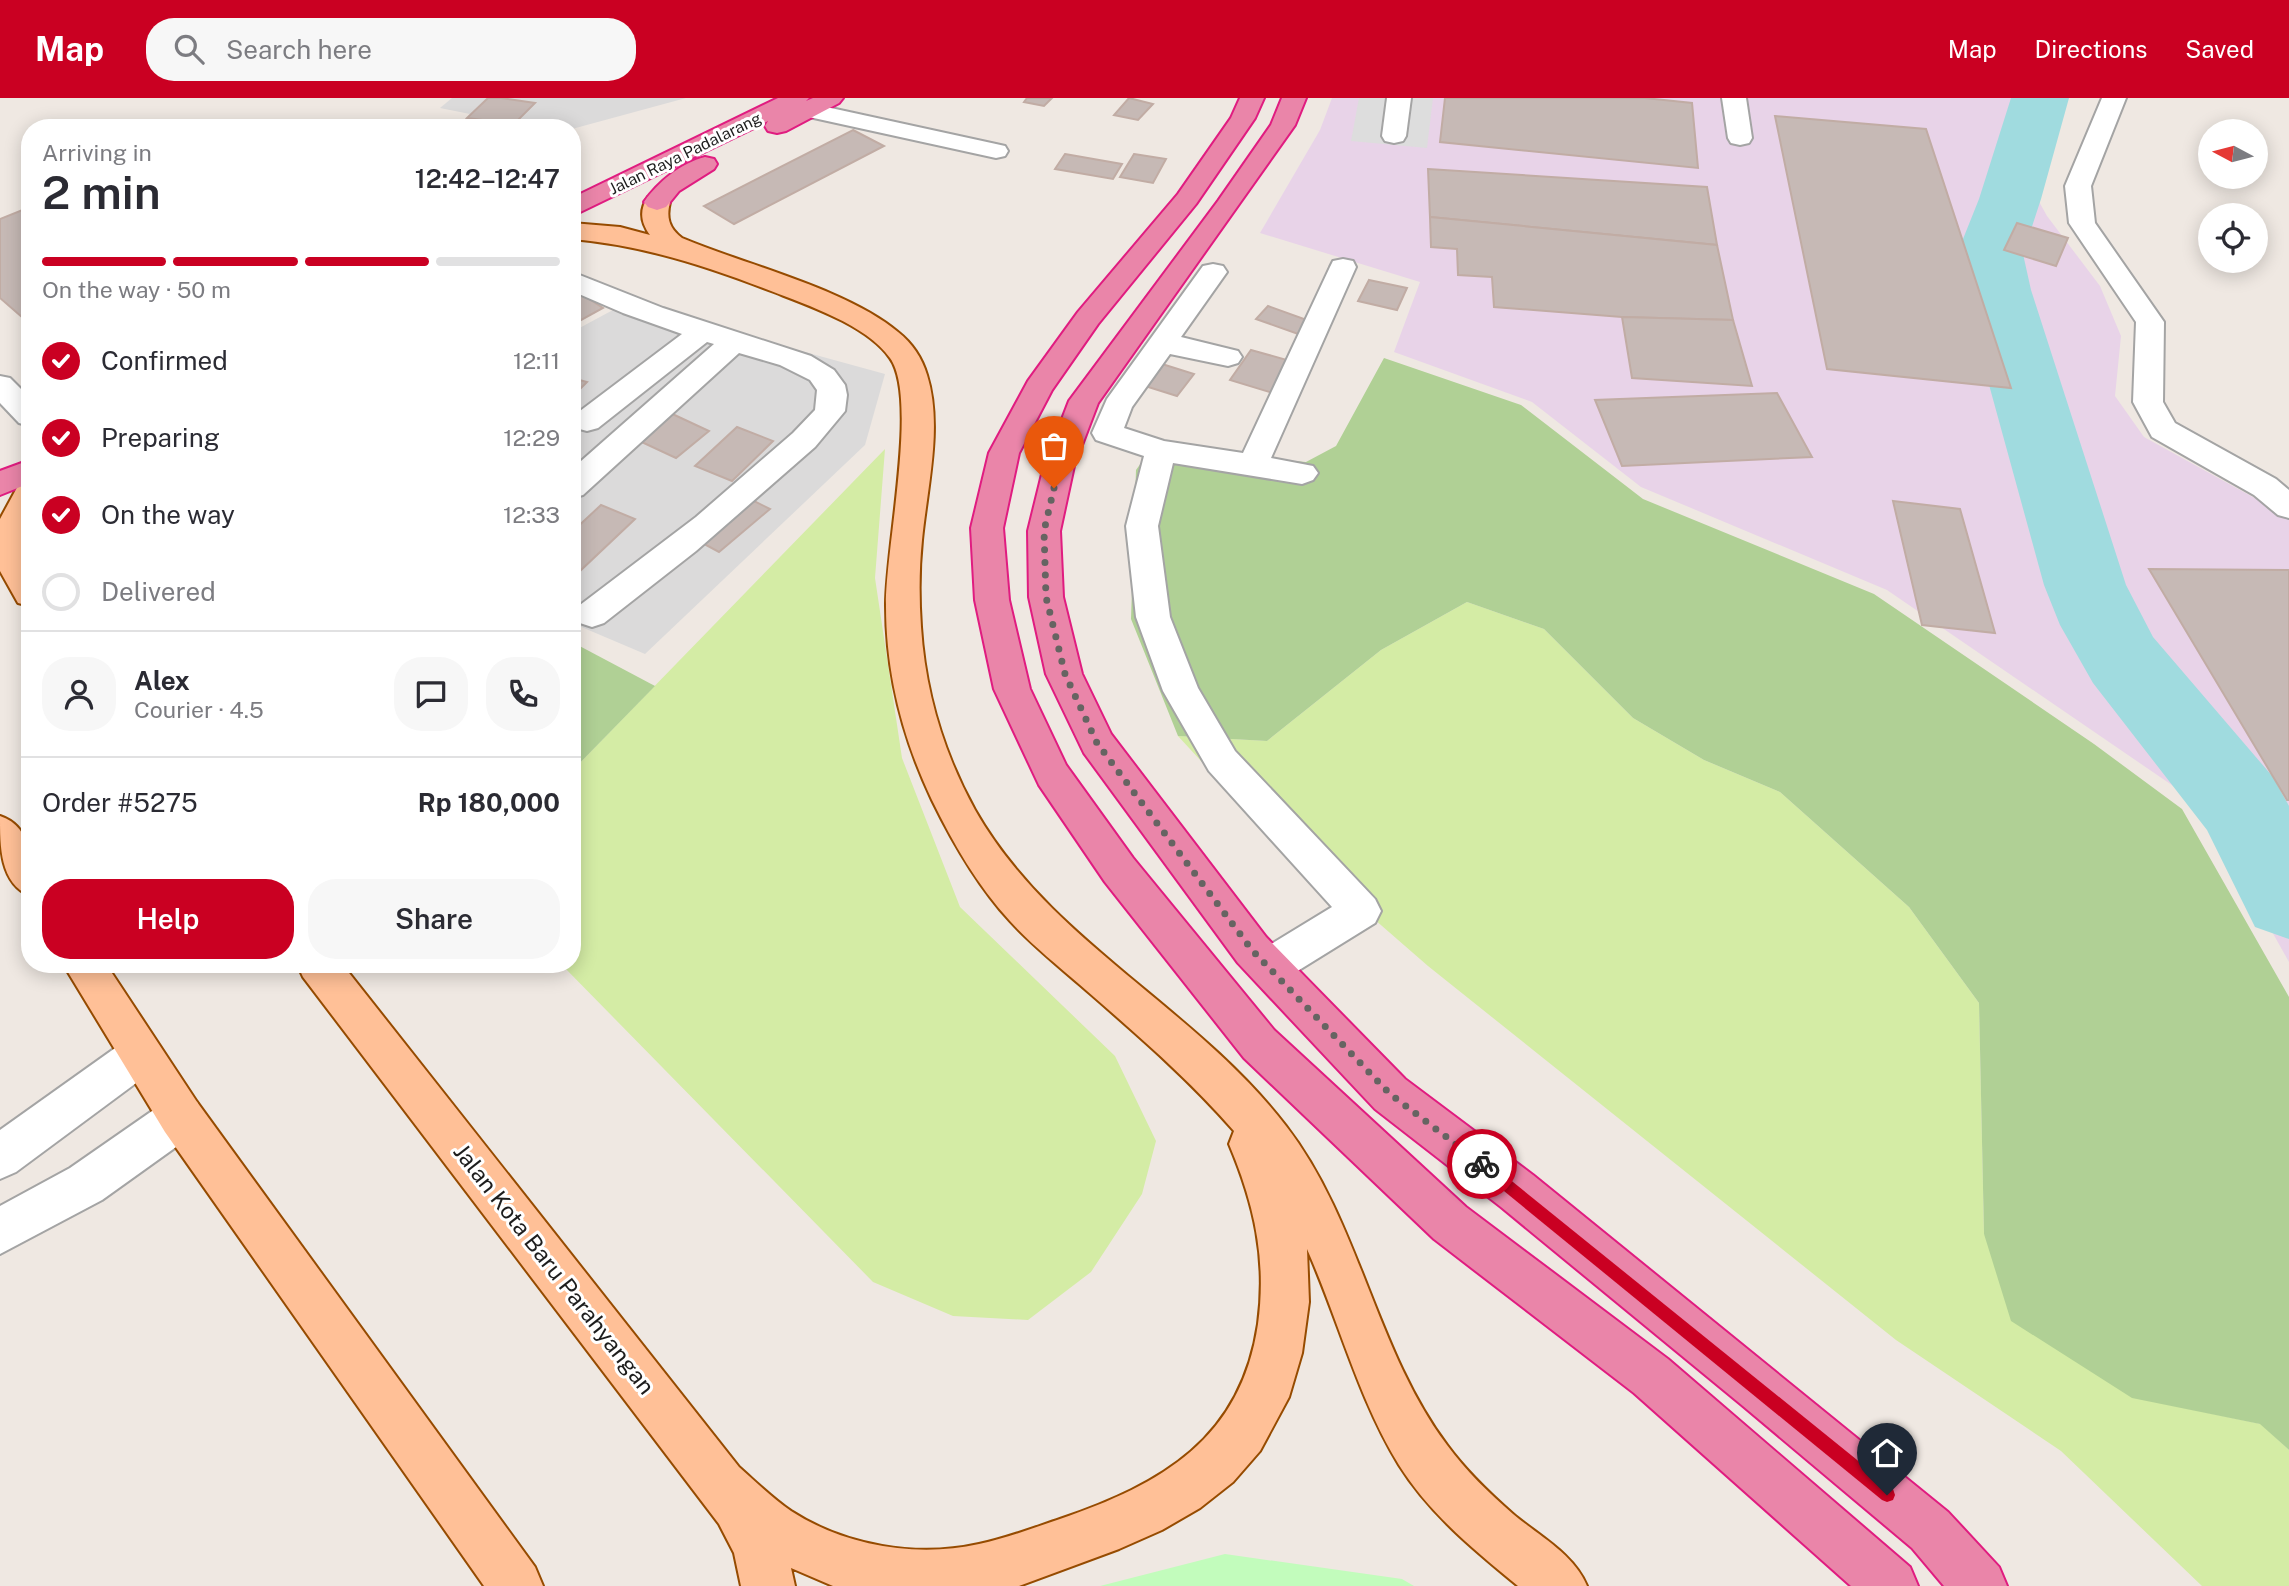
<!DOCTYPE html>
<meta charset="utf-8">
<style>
body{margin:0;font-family:"Public Sans",sans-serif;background:#f7f7f7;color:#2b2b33;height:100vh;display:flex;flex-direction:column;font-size:26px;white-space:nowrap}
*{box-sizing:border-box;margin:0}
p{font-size:23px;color:#7c7c81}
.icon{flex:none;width:38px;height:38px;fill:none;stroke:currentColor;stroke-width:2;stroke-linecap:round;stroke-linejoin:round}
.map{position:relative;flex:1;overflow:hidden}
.panel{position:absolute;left:21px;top:21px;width:560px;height:854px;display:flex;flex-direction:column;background:#fff;border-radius:28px;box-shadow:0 4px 18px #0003}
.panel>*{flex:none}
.needle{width:46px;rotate:277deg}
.tools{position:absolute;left:2198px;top:21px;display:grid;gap:14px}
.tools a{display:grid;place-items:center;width:70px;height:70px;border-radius:50%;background:#fff;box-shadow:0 4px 18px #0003;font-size:35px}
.pin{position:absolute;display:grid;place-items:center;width:60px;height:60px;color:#fff;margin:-72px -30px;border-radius:50% 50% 50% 0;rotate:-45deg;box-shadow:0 0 7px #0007}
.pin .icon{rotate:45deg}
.courier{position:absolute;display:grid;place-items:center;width:70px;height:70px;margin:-35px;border:5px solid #ca0022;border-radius:50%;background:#fff;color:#222;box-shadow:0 2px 9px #0007}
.summary em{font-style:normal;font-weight:600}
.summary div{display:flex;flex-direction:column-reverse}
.summary{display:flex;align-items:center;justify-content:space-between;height:119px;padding:0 21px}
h1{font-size:46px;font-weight:600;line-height:52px}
.bar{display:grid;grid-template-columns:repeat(4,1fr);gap:10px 7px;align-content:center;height:84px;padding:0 21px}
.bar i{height:9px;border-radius:5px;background:#e1e1e2}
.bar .active{background:#ca0022}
.bar p{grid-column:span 4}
.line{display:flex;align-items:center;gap:18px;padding:0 21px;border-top:2px solid #e1e1e2}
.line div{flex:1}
.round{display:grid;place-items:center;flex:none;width:74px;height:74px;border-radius:28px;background:#f7f7f7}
ol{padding:0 21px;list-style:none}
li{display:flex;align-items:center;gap:21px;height:77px}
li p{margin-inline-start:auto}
li .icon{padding:7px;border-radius:50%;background:#ca0022;color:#fff;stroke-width:4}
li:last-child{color:#7c7c81}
li i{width:38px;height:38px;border:4px solid #e1e1e2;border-radius:50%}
.primary-button{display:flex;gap:14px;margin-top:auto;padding:14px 21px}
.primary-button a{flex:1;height:80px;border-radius:28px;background:#ca0022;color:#fff;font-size:28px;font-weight:600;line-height:80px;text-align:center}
.primary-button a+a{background:#f7f7f7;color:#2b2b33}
header{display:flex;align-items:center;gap:42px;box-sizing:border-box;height:98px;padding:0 35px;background:#ca0022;color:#fff}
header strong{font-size:33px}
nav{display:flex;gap:38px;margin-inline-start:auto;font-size:24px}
.search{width:490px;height:63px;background:#f7f7f7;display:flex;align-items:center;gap:18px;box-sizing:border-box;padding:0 24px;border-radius:28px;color:#7c7c81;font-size:26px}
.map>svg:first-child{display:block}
</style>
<header>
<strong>Map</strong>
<div class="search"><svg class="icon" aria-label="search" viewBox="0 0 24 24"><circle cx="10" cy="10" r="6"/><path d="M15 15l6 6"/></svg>Search here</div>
<nav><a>Map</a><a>Directions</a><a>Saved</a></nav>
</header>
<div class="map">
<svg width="2289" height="1488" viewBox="0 0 2289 1488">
<rect width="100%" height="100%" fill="#efe8e2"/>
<g fill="#dbdada">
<path d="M452,0H686L572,31L540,30L440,10Z"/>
<path d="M626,205L885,276L865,347L645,556L572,525V234Z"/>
</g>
<path fill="#e8d3e8" d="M1332,0H2045L2027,82L2047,118L2100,188L2121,238L2115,298L2144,339L2289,419V864L2201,707L1887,492L1641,389L1532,304L1394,254L1420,184L1260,135L1320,32Z"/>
<g fill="#d4eca5">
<path d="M885,351L875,480L902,660L960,809L1115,958L1156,1043L1142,1096L1091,1174L1028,1222L953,1218L873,1184L561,866H572V673Z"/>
<path d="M1467,504L1544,531L1633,620L1704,662L1780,694L1909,809L1979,905L1984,1136L2132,1299L2261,1326L2289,1352V1488H2202L2061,1353L1896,1242L1428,868L1236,701L1178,638L1267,643L1381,552Z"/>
</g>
<g fill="#b0d095">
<path d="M1384,260L1521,307L1643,401L1874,496L2094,646L2182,711L2289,899V1352L2260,1326L2132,1300L2011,1223L1984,1136L1979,905L1909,809L1780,694L1704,662L1633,620L1544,531L1467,504L1381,552L1267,643L1178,638L1131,521L1136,372L1151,351L1306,364L1336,348Z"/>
<path d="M572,544L655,588L572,673Z"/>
</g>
<path fill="#c2fcbc" d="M1225,1456L1402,1481L1414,1488H1100Z"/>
<path fill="#ddd" d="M1359,0H1433L1427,50L1351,43Z"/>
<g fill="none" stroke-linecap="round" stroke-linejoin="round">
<path fill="#a0dbdf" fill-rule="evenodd" d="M2011,0H2069L2041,101L2023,156L2031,192L2126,487L2153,539L2273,679L2289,708V841L2255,829L2207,732L2093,585L2060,527L2044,487L1963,192L1957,156L1979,101Z"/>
</g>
<g fill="#c6b9b5" stroke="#c1aca4" stroke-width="2">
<path d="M488,0H501L535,5L514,26L467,20Z"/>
<path d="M1027,0H1052L1044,8L1024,4Z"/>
<path d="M1129,0L1153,6L1138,22L1114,17Z"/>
<path d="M1445,0H1645L1692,5L1698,70L1440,44Z"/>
<path d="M1775,18L1926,31L2011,290L1827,271Z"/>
<path d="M853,32L884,48L734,126L704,108Z"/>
<path d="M1065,56L1122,66L1113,81L1055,71Z"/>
<path d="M1134,56L1166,61L1153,85L1120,79Z"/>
<path d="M1428,71L1707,89L1717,147L1430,119Z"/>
<path d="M30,109V226L0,200V121Z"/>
<path d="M1430,119L1717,147L1733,222L1622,219L1494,209L1492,179L1458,177L1457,151L1431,149Z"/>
<path d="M2017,125L2068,140L2056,168L2004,152Z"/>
<path d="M1369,182L1407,190L1397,212L1358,203Z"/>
<path d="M572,190L603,210L572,227Z"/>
<path d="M1268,208L1315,225L1304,238L1256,221Z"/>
<path d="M1622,219L1733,222L1752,288L1632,280Z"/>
<path d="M1251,252L1294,264L1273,295L1230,282Z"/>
<path d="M1162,266L1194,276L1177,298L1145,288Z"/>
<path d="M572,280L587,284L572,299Z"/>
<path d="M1777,295L1812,359L1622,368L1595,302Z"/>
<path d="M666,313L709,333L676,360L633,340Z"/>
<path d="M737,329L773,343L732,383L695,368Z"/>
<path d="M746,399L770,411L719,454L695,441Z"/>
<path d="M1893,403L1960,411L1995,535L1922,527Z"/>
<path d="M601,407L635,421L580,473L572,470V434Z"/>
<path d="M2149,471L2289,472V702H2287Z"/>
</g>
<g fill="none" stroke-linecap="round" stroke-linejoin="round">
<g stroke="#a4a4a4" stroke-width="4">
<g id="minor">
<path d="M1387,0H1411L1406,38L1403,43L1394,45L1385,43L1382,38Z"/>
<path d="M1722,0H1746L1752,40L1749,45L1740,47L1731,45L1728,40Z"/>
<path d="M2102,0H2126L2091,88L2095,125L2164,224L2163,304L2175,325L2276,381L2289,392V420L2278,417L2254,397L2152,339L2133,304L2136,224L2069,125L2065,88Z"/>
<path d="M808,5L996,46L1005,48L1008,53L1005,58L996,60L800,17L796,12L800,7Z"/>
<path d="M1343,161L1353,163L1356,169L1271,360L1313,368L1318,375L1313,382L1302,386L1173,365L1158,428L1170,519L1198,590L1235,653L1375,801L1381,813L1375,825L1283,882L1269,887L1255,882L1248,869L1255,856L1332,809L1209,673L1163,593L1136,519L1126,428L1144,358L1096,342L1092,335L1107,301L1203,168L1213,166L1223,168L1227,174L1181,239L1238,253L1242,259L1238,265L1228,268L1170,256L1132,309L1124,330L1164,343L1243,355L1330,169L1333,163Z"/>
<path d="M572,174L663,210L811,258L834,272L845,287L847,297L845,313L815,349L696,453L604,525L592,529L580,525L575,516L580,507L696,419L793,335L815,312L817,292L810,282L780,267L739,255L583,397L572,400V371L714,246L707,244L598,330L587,333L576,330L572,323L576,316L682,236L623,215L572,193Z"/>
<path d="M0,278L10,280L30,300V328L19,325L0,305Z"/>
<path d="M140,937L155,943L161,957L155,971L16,1074L0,1081V1032L125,943Z"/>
<path d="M181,998L197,1004L203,1019L197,1034L102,1102L0,1156V1108L70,1070L165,1004Z"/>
</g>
</g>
<g stroke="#964b00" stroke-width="4">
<g id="major">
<path d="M657,96L666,99L670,104C666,120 669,130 682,140C746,167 847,191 898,234C912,245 922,260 927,277C943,328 927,390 922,442C919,471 919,500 921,529C925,593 944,656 975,712C1050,844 1195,909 1286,1028C1360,1124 1375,1251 1447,1347C1466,1373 1489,1395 1513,1416C1539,1438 1574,1456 1587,1488H1518C1474,1452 1429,1415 1399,1367C1358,1300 1339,1223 1307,1151L1309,1204L1302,1255L1289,1299L1260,1353L1233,1384L1200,1410L1162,1432L1119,1451L1019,1488H833L791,1470L795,1488H741L734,1455L719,1426L303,879L297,866H342L739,1369C756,1384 772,1400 791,1413C845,1448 917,1460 979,1446C1007,1440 1033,1430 1060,1421C1162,1386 1241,1341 1258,1226C1267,1161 1254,1105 1229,1046L1234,1033C1187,979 1133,933 1079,886C1056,866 1031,846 1010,823C977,787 953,745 932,702C903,641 886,576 886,508C885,452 919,300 890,260C867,227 807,207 771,193C706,168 642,147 572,141V125L620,129L650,137C641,125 639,112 648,99Z"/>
<path d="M30,383L27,446L30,508L18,505L0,473V421L19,386Z"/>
<path d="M0,718C35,730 30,767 30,798C0,785 0,749 0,718Z"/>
<path d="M63,866H106L197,1004L535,1469L543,1488H484L165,1034Z"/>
</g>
</g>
<g stroke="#e01c80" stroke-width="4">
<g id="highway">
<path d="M778,0H809L806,3L813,0H843L839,5L786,33L777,35L768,33L765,28L768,23L572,118V100Z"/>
<path d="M1240,0H1264L1255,20L1196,106L1098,226L1052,292L1019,355L1003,430L1009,502L1030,591L1066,667L1133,760L1274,932L1466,1109L1668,1261L1910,1469L1918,1488H1851L1634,1295L1434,1141L1244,960L1105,784L1039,687L994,591L975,502L971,430L989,355L1028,283L1078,214L1178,96L1231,20Z"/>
<path d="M1282,0H1306L1295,27L1098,305L1074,368L1060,433L1063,499L1082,576L1111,636L1266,839L1405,981L1533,1077L1948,1414L1999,1469L2007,1488H1944L1912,1450L1743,1308L1501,1109L1375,1011L1238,865L1084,655L1046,576L1029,499L1028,433L1044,368L1069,303L1218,103L1271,27Z"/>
<path d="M705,59L714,61L717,66L714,71L679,93L666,109L657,112L648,109L644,104C658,84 681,65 705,59Z"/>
<path d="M30,362V385L0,397V373Z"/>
</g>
</g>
<use href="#minor" fill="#fff" fill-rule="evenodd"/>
<use href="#major" fill="#ffc097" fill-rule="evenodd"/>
<use href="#highway" fill="#ea85a9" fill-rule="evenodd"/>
</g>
<path fill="#ca0022" d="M1482,1059L1893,1391L1895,1397L1893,1402L1887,1404L1882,1402L1477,1071V1061Z"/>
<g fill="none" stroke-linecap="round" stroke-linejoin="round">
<path stroke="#666462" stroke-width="7" stroke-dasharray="0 12.6" d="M1054,390L1044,433L1046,499L1065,576L1097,645L1252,852L1390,996L1482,1066"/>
</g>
<g text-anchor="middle" stroke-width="6" stroke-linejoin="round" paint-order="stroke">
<g font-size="16" fill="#1d1d1d" stroke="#fff">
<text transform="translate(685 55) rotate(-26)" y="6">Jalan Raya Padalarang</text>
</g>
<g font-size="23" fill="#1d1d1d" stroke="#fff">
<text transform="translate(554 1171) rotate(52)" y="8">Jalan Kota Baru Parahyangan</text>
</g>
</g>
</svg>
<div class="tools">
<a><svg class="needle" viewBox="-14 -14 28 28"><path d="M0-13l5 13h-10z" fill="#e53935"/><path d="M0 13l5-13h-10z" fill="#7c7c81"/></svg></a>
<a><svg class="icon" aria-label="locate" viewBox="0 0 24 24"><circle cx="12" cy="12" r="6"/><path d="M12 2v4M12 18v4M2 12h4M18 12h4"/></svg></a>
</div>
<div class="pin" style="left:1054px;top:390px;background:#ea580c"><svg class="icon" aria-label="bag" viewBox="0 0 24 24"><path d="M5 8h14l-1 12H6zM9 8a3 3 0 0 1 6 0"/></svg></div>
<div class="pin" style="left:1887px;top:1397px;background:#1f2937"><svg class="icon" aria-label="home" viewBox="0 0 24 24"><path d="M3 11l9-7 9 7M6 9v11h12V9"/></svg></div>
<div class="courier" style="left:1482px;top:1066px"><svg class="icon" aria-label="bike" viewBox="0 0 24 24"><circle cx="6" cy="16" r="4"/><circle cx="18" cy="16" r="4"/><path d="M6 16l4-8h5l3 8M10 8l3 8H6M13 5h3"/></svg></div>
<section class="panel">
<div class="summary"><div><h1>2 min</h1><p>Arriving in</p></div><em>12:42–12:47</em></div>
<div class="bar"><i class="active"></i><i class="active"></i><i class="active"></i><i></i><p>On the way · 50 m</p></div>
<ol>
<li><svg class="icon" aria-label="check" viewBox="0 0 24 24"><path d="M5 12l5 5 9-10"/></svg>Confirmed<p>12:11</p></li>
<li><svg class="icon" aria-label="check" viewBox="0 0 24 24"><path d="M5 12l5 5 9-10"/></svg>Preparing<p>12:29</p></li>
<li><svg class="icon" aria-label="check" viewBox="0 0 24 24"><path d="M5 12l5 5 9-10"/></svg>On the way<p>12:33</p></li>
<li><i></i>Delivered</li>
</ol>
<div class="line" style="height:126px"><a class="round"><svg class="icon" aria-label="person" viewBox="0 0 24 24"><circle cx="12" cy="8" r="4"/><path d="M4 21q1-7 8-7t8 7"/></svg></a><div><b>Alex</b><p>Courier · 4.5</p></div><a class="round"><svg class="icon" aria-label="chat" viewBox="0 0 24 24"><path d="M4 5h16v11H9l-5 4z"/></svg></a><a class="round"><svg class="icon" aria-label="phone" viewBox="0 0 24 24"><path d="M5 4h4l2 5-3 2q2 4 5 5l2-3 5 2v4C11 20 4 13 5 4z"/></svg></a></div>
<div class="line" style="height:91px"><div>Order #5275</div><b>Rp 180,000</b></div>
<div class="primary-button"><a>Help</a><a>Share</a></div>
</section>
</div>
